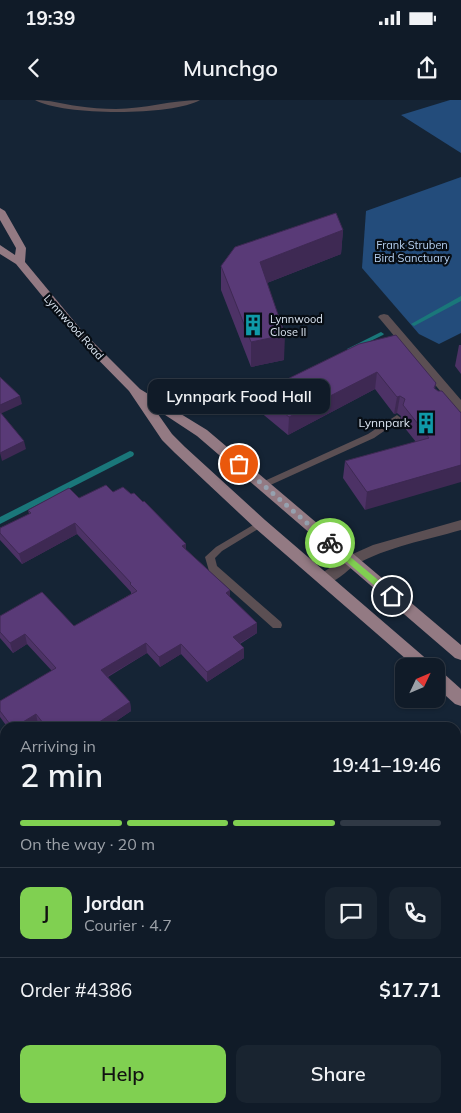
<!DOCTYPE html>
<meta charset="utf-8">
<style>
body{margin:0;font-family:Mulish,sans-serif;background:#192430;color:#f1f3f6;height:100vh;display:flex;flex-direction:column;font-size:19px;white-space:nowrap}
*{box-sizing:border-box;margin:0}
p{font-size:16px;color:#9ca1a8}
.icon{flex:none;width:28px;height:28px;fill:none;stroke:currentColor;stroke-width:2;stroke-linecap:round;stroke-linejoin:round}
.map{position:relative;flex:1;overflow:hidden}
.side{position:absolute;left:0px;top:622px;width:461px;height:391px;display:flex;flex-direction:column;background:#101b28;border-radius:15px 15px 0 0;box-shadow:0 1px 4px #0004,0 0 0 1px #303945}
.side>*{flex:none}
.needle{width:32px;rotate:46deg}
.buttons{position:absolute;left:395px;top:558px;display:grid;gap:10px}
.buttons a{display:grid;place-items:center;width:50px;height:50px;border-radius:10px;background:#101b28;box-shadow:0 1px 4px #0004,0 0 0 1px #303945;font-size:25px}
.pin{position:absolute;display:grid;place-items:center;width:42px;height:42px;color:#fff;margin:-21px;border:2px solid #fff;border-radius:50%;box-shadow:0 1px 5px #0007}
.courier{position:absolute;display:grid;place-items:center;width:50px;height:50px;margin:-25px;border:4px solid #80d051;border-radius:50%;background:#fff;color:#222;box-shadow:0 1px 6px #0007}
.bubble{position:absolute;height:35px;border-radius:10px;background:#101b28;box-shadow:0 1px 4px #0004,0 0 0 1px #303945;font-size:16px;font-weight:600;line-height:35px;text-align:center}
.head em{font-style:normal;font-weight:600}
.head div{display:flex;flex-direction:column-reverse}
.head{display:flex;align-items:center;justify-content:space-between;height:85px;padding:0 20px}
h1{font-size:32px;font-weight:600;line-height:38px}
.bar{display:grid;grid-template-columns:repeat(4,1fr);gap:8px 5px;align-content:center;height:60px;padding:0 20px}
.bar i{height:6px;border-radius:4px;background:#303945}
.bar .active{background:#80d051}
.bar p{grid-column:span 4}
.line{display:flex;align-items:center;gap:12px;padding:0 20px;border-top:1px solid #303945}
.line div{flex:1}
.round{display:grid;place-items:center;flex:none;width:52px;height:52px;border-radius:10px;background:#192430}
.primary-button{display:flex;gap:10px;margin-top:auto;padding:10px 20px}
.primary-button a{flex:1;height:58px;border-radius:10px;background:#80d051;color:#111;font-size:20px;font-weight:600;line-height:58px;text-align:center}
.primary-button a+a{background:#192430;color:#f1f3f6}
.status{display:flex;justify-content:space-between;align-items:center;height:35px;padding:0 25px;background:#101b28;direction:ltr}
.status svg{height:14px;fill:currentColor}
header{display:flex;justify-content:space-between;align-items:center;height:65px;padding:0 20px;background:#101b28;font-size:22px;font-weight:600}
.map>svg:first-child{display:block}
</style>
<div class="status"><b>19:39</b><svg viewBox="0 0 49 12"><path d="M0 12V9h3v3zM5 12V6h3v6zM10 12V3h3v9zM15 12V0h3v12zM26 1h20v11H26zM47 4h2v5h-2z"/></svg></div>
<header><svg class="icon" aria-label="back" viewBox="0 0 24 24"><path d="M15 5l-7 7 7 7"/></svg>Munchgo<svg class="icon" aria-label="share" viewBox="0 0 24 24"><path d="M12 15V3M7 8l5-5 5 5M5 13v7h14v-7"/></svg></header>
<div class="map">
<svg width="461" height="1013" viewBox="0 0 461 1013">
<rect width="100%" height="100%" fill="#152435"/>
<g fill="#234c7b">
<path d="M450,0H461V53L401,15Z"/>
<path d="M461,77V233L439,244L419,234L362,168L366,111Z"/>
</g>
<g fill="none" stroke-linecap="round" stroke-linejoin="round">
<g fill="#1a777a" fill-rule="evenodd">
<path d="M461,196V201L416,225L414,226L411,224Z"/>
<path d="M381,232L384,234L383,235L352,250L350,251L347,249Z"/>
<path d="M266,287H269L273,289L223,315H220L216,313Z"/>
<path d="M130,351L133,352L134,354L133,356L0,424V417Z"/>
</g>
<g fill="#5b4f53" fill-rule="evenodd">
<path d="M35,0C49,0 63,4 77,6C90,8 103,9 116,9C144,9 172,0 200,0C173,16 63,16 35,0Z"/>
<path d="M397,315L401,318L400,320L374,338L266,387H260L258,385L260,383L368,334Z"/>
<path d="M260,421L265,424L263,426L222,451L215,458L217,466L281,522L282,525L281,528H273L209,471L205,457L216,447Z"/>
</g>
<g fill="#5b4f53" fill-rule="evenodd">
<path d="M384,214L388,215L461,300V312L457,311L380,219L378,217L380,215Z"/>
<path d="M461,420V430C426,440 387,447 355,465C345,472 332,487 319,483L317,479L319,475L346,457L373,445Z"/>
<path d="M0,714L5,716V737L0,735Z"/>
<path d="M201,1009H223L225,1013H202Z"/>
</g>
<g fill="#937a83" fill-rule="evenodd">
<path d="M0,108L5,111L26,148L25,162L83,232L140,289L207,330L461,545V560L455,558L197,336L153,307L172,334L185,347L265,420L430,562L432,566H414L255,428L175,353L162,340L129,291L75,236L16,164L0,154V145L15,155L16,148L0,120Z"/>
<path d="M436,571L442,572L461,589V606L455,604L436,587Z"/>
</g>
</g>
<g fill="#4d3266">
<path d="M343,130L341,154L267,183L284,260L251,267L221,190V166Z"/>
<path d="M359,244L436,283L435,289L461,313L365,410L343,378L345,361L416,342L400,322L401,316L397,313L394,314L375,289L288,335L259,311V293Z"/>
<path d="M459,245H461V274L455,266Z"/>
<path d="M113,392L131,394L143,402L186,444V450L230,490V497L257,533L240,544L244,548V558L207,582L181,554L160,567L147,553L108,577L130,602L131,611L106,628H42L38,624L32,628H8L0,617V601L52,571L27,544L13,553L0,538V516L74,526L131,494V492L77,434L22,464L0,440V428L29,414L28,410L79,398Z"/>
<path d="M0,850L5,857V963L0,961Z"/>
<path d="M461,866V1002L459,1003L457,1002Z"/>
</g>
<g fill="#3e2953">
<path d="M343,130L341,154L259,186L260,162Z"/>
<path d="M285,235L284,260L251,267V242Z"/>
<path d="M377,272L375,289L288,335L289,317Z"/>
<path d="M20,296L22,304L0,314V305Z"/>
<path d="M400,296L397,313L394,314L397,297Z"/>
<path d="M24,341L26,349L2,361L0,353Z"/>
<path d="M461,365V382L365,410L367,392Z"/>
<path d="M75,423L77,434L22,464L19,454Z"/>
<path d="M186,444V454L182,446Z"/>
<path d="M230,490V500L226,493Z"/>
<path d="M257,523V533L233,547V537Z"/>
<path d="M25,534L27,544L13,553L10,543Z"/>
<path d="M146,543L147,553L103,579L101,570Z"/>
<path d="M181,544V554L160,567L159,557Z"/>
<path d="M244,548V558L207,582V572Z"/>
<path d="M130,602L131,611L106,628H90Z"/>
<path d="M36,614L38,624L32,628H14Z"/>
</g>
<g fill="#593a77" stroke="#3e2953">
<path d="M336,113L343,130L260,162L285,235L251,242L221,166L235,147Z"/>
<path d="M396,235L436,283L434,288L438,291H442L461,313V365L367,392L345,361L429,338L403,305L405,299L400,296L397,297L377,272L289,317L259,293L359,244Z"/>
<path d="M0,277L20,296L0,305Z"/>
<path d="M0,312L24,341L0,353Z"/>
<path d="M106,385L113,392L123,387L131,394L134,393L143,402L144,401L186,444L182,446L230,490L226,493L257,523L233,537L244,548L207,572L181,544L159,557L146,543L101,570L130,602L90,628H47L36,614L13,628L0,611V601L56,568L25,534L10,543L0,532V516L42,492L74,526L137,491L130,484L131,483L75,423L19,454L0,433V428L31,413L28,410L69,388L79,398Z"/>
<path d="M0,850L5,857V955L0,954Z"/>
<path d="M461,866V999L460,997L456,1001V871Z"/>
<path d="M390,1009H448L444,1013H385Z"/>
</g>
<path fill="#80d051" d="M330,440L395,494V498H389L327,445L326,443Z"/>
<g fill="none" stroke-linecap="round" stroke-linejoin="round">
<path stroke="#96a1af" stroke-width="5" stroke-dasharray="0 9" d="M239,364L330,443"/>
</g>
<defs>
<g id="building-bare" transform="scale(1.725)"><path d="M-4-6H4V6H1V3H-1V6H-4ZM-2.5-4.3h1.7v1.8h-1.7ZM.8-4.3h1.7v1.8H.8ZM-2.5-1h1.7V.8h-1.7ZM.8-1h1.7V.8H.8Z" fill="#0f9aa8" stroke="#070d14" stroke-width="2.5" paint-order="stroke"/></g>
</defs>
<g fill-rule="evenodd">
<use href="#building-bare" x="253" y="225"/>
<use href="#building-bare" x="426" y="323"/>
</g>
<g text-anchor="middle" stroke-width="4.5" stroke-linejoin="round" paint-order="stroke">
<g font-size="11" fill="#b5cfef" stroke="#070d14">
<text x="412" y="149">Frank Struben<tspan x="412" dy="13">Bird Sanctuary</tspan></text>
</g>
<g font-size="11" fill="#dbe5f1" stroke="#070d14" text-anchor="start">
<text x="270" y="223">Lynnwood<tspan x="270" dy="13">Close II</tspan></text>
</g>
<g font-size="11" fill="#dbe5f1" stroke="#070d14">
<text transform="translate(74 227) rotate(48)" y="4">Lynnwood Road</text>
</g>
<g font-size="12" fill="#dbe5f1" stroke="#070d14" text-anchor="end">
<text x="410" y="327">Lynnpark</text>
</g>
</g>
</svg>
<div class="buttons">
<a><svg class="needle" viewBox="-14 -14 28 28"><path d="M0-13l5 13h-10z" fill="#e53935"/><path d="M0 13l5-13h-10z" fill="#9ca1a8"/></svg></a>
</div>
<div class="pin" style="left:239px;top:364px;background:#ea580c"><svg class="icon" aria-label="bag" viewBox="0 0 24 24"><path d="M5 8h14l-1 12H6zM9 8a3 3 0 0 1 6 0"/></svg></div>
<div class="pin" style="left:392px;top:496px;background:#1f2937"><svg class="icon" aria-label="home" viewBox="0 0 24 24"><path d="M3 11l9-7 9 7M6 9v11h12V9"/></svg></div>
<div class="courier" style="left:330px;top:443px"><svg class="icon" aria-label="bike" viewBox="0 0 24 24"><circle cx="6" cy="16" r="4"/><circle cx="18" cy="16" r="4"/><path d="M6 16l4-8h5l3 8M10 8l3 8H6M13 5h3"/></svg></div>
<div class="bubble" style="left:148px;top:279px;width:182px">Lynnpark Food Hall</div>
<section class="side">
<div class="head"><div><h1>2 min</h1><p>Arriving in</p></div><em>19:41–19:46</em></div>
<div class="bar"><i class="active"></i><i class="active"></i><i class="active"></i><i></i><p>On the way · 20 m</p></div>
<div class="line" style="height:90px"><b class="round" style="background:#80d051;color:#111">J</b><div><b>Jordan</b><p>Courier · 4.7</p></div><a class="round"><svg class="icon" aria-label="chat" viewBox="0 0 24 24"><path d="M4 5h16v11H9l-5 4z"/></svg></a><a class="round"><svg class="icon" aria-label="phone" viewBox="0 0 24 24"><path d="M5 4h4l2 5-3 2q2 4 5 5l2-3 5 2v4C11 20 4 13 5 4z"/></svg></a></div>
<div class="line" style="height:65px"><div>Order #4386</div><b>$17.71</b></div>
<div class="primary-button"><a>Help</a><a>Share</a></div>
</section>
</div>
